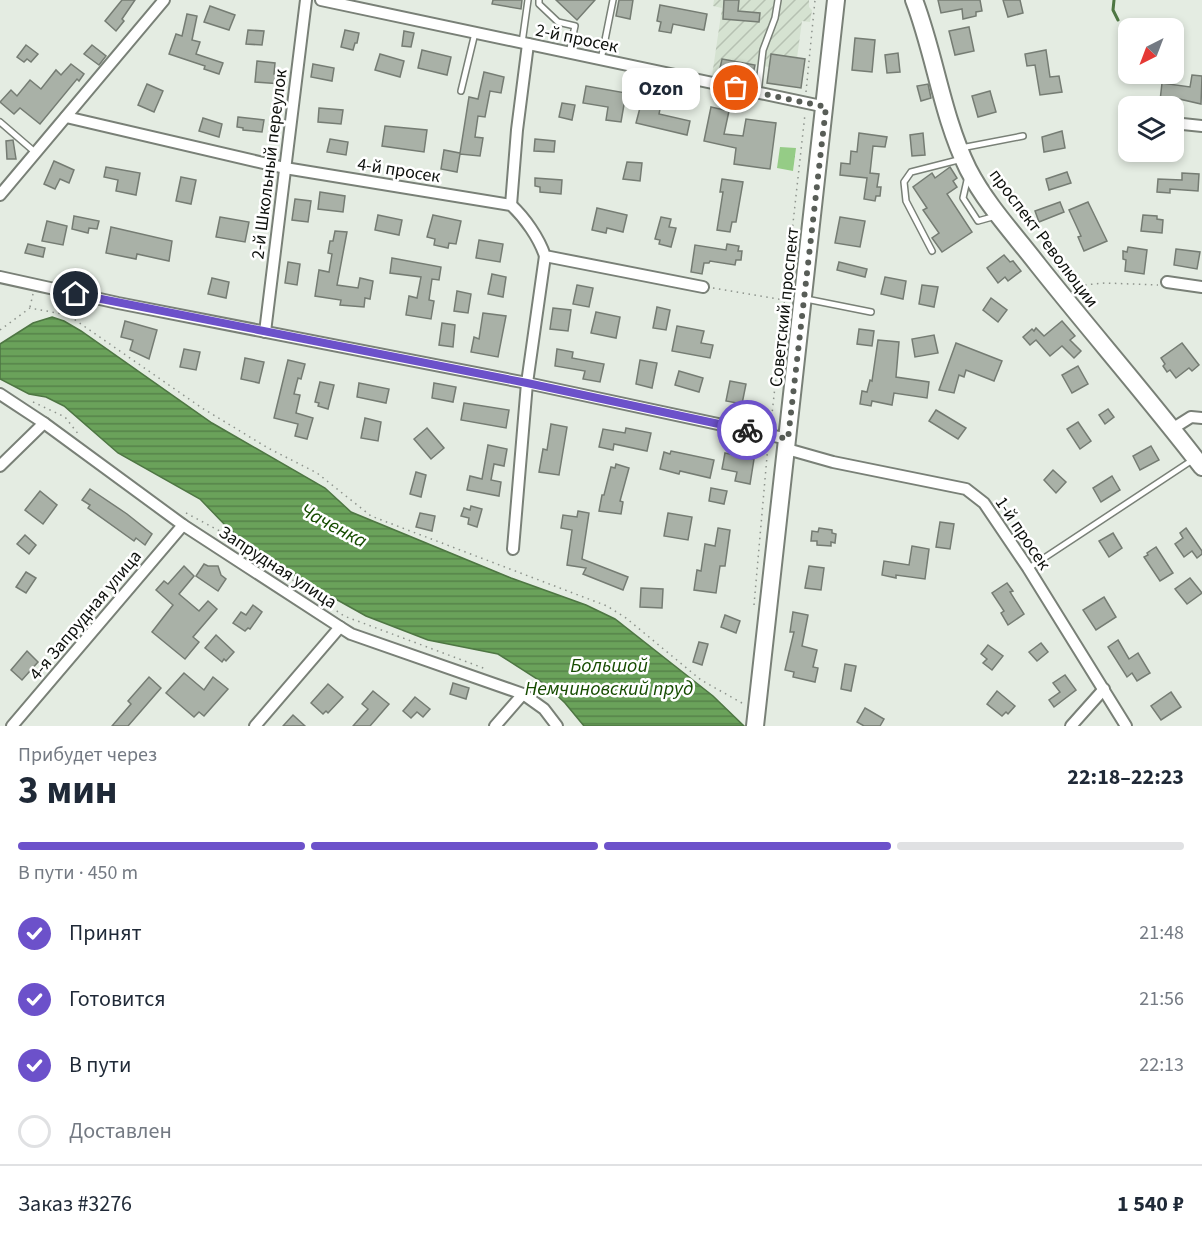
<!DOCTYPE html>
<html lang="ru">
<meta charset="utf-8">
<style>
body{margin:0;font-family:"Source Sans 3",sans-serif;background:#f2f2f3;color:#1f2937;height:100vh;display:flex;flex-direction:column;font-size:22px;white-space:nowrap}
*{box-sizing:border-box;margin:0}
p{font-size:20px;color:#747a83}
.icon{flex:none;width:33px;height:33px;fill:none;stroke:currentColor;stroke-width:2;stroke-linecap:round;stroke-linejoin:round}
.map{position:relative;height:726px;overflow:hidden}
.side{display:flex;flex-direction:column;background:#fff;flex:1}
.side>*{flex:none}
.needle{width:39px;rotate:222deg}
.fabs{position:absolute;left:1118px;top:18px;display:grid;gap:12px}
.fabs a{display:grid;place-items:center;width:66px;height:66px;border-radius:12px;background:#fff;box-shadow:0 3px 9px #0003;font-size:30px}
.pin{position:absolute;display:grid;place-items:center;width:51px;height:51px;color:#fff;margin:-26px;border:3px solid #fff;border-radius:50%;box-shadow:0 2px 6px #0007}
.courier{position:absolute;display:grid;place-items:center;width:60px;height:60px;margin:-30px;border:4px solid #6c51ca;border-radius:50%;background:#fff;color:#222;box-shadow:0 2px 8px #0007}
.bubble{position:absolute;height:42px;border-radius:12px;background:#fff;box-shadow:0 3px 9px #0003;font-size:20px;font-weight:700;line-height:42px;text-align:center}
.headline em{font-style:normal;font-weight:700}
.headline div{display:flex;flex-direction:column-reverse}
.headline{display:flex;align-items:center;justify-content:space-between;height:102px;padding:0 18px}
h1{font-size:39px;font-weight:700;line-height:45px}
.bar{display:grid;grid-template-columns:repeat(4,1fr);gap:9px 6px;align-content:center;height:72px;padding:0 18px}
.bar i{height:8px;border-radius:4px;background:#e0e1e3}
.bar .current{background:#6c51ca}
.bar p{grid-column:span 4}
.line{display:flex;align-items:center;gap:15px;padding:0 18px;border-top:2px solid #e0e1e3}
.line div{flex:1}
ol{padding:0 18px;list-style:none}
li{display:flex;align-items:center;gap:18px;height:66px}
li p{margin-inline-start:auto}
li .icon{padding:6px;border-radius:50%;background:#6c51ca;color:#fff;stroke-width:4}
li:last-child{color:#747a83}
li i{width:33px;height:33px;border:3px solid #e0e1e3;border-radius:50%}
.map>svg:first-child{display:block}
</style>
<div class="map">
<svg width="1202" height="726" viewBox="0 0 1202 726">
<defs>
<pattern id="industrial-furrows" width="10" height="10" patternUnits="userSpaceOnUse" patternTransform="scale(1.5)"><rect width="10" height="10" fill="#d5e2d1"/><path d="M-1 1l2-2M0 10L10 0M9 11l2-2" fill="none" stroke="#b6c1b2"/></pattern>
<pattern id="park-tufts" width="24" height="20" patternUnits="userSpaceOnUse" patternTransform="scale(1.5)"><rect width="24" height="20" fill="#95cc86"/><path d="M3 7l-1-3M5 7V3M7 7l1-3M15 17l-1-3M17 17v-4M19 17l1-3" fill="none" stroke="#7fae72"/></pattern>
<pattern id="water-rules" width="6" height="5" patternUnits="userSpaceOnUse" patternTransform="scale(1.5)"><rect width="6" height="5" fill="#6aa25a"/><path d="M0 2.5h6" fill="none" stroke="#568349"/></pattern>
</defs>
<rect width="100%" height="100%" fill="#e4ece2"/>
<path fill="url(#industrial-furrows)" d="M714,0H809V7L812,10L810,22L802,21L797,58L771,54L769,67L722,59L718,77L712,76L722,8L713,6Z"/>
<path fill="url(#park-tufts)" d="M780,147L796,148L793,171L777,168Z"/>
<path fill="url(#water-rules)" stroke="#4e7643" stroke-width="1.5" d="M52,317L64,321L81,331L212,423L325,488L351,512L511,578L586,605L615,619L713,696L744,726H584L565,703L545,684L498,654L428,640L366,616L307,583L255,550L225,525L200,499L118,453L64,406L46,397L29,394L0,379V344L33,323Z"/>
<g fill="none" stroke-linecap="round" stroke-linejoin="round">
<path stroke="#4e7643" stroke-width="3" d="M1114,0L1113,10L1118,20"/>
</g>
<g fill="#a9b1a7" stroke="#757c73" stroke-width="1.5">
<path d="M122,0H135L122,19L124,21L116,31L105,21Z"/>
<path d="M493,0H522L521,9L492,4Z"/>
<path d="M556,0H595L577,20Z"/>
<path d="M619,0H633L630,19L616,16Z"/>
<path d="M724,0H739L738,11L760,13L759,22L723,19Z"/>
<path d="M938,0H980L982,11L976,12V16L963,19L962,9L941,13Z"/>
<path d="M1003,0H1020L1023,13L1008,17Z"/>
<path d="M660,5L707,14L704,30L673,24L671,33L659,31L661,22L657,21Z"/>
<path d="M210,6L235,15L229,30L204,22Z"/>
<path d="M187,14L197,16L192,40L200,42L196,54L223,63L219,74L204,69L205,66L169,54L176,34L182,36Z"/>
<path d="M969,27L974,51L955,55L949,31Z"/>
<path d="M248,30L264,31L262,45L246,44Z"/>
<path d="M345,30L359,33L357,43H355L353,50L341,47Z"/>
<path d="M404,31L414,33L411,47L402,46Z"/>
<path d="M855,38L875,40L872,72L852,70Z"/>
<path d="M26,45L38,54L31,62L27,59L24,62L17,57Z"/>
<path d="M92,45L106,56L99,65L84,54Z"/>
<path d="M422,50L451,57L447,75L418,68Z"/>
<path d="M1046,50L1050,77L1059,76L1062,92L1040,95L1035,65L1027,66L1025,54Z"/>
<path d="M898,53L900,72L887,73L885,55Z"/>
<path d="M380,54L404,61L400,77L375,70Z"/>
<path d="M771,54L805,59L801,88L767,83Z"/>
<path d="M722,59L755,65L751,83L718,77Z"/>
<path d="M257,61L275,63L274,74L283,75L282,84L255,82Z"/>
<path d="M71,64L84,74L79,81L77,79L40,124L20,108L14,114L0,102L11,90L17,96L30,80L41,89L56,70L61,75Z"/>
<path d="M313,64L334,68L332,81L311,77Z"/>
<path d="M484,72L504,77L501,93L490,91L485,117L478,116L475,137L483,138L480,156L460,154L457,172L441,169L444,150L460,153L469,97L478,99Z"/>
<path d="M1192,75L1202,76L1201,104L1179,99L1178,104L1160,101L1162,83L1190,87Z"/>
<path d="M147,84L163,91L154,112L138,105Z"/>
<path d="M928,84L931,98L921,101L917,86Z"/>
<path d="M586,86L626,93L621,122L606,120L608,107L583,103Z"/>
<path d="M990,91L996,112L978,117L972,96Z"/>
<path d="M562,103L575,105L572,120L559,117Z"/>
<path d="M641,104L660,109L659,114L690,121L687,135L636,123Z"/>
<path d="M711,107L729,111L724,134L743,136L746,119L776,123L770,169L734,164L736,148L704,141Z"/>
<path d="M319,108L343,110L341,124L318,122Z"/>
<path d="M238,117L264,120L262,132L243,130V128L237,127Z"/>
<path d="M203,118L222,124L219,137L199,131Z"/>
<path d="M385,126L427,130L424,152L382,146Z"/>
<path d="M1062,131L1065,148L1044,152L1042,137Z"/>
<path d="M859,133L887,137L885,147L873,146L870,173L879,174L877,187H881L880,196H876L875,201L864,199L867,178L840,175L841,163L850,164L851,151L857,152Z"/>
<path d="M923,133L925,155L912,156L910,135Z"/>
<path d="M330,139L348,142L346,155L327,152Z"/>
<path d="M535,139L555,141L554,152L534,151Z"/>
<path d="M13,140L16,159H7L6,141Z"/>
<path d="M54,161L74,170L69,183L60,179L55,189L44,184Z"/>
<path d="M627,162L642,163L640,181L623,179Z"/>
<path d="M106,167L140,173L136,195L116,191L118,180L104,177Z"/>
<path d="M950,167L957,178L953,181L957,187L947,194L972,232L942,252L932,238L939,233L923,210L927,208L913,187L932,173L935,178Z"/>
<path d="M1067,172L1071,183L1049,190L1046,179Z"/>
<path d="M1182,173L1199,174L1198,191L1170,189V193L1157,192L1158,179L1182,180Z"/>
<path d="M181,177L196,180L191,204L176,201Z"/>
<path d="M535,178L562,180L561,194L540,192V187L535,186Z"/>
<path d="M722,179L743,182L736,222H732L730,232L717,230L723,192H720Z"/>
<path d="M320,192L345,196L343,212L318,209Z"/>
<path d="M295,199L311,201L308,222L292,220Z"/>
<path d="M1060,202L1064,212L1039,222L1035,211Z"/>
<path d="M1088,202L1107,241L1084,251L1078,237L1081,236L1069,210Z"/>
<path d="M597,208L627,215L623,232L607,228L606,233L592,230Z"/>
<path d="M378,215L402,220L399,235L375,230Z"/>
<path d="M433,215L461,221L456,244L449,243L448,248L434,245L435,239L427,237Z"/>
<path d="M1143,215L1157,216V219L1163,220L1162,233L1141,231Z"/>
<path d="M74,216L99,221L97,229L89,228L88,233L72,229Z"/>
<path d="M220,217L249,222L245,242L216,237Z"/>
<path d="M661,217L671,219L669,227L676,228L671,247L659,244L660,240L655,239Z"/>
<path d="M840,217L865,221L860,247L835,243Z"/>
<path d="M47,221L67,226L63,245L42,241Z"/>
<path d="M111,227L172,241L169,261L137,254L136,259L106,253Z"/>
<path d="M335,231L347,232L337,285L358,288L360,278L373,281L370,299L365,298L364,307L340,305L341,300L315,296L319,270L329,272L332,254L328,253L330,241H333Z"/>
<path d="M479,240L503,244L500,262L476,258Z"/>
<path d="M28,244L45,248L43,257L25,253Z"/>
<path d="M727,244L739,246L738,251H742L741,260H736L735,265L710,261L709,263H704L702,274L691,272L695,245L726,250Z"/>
<path d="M1128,247L1147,250L1144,274L1125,271L1126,260L1123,259V251L1127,252Z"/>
<path d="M1176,249L1200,252L1197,269L1174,265Z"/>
<path d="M1004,255L1010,262L1013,261L1021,271L1008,281L1005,277L998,283L987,268Z"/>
<path d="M392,258L441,267L439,280L432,279L429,300L434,301L431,319L406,315L409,296L417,298L421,277L390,273Z"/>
<path d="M288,262L300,264L297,285L285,283Z"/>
<path d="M839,262L867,269L865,277L837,270Z"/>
<path d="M492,274L506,277L503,297L488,294Z"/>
<path d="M885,277L906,281L903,299L881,294Z"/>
<path d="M212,278L229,282L226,298L208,294Z"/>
<path d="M577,285L593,288L589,307L573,304Z"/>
<path d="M922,285L938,287L934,307L919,304Z"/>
<path d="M457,291L471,294L468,313L454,311Z"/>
<path d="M991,298L1007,310L998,322L983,310Z"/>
<path d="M657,307L670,310L666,330L653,328Z"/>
<path d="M553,308L571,310L568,331L550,329Z"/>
<path d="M596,312L620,317L616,338L591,333Z"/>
<path d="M483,313L506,316L498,357L471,352L474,337L479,339Z"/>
<path d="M125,321L157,330L149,359L130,350L133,340L121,337Z"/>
<path d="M1062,321L1075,336L1070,340L1081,351L1074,358L1062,346L1050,356L1036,340L1030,345L1023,337L1032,329L1034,331L1036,328L1044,336Z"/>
<path d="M442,323L455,325L453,347L439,345Z"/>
<path d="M677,326L704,331L701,343L713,345L710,358L672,351Z"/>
<path d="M859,329L874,331L872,346L857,344Z"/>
<path d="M934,335L938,353L915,357L912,339Z"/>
<path d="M878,340L899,342L896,377L929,382L927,398L894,393L892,405L872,401L871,406L860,404L862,391L867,392L870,380L872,381Z"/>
<path d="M956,343L1002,361L994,381L966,370L964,377L959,375L954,393L939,390Z"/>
<path d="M1182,343L1199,365L1192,371L1189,368L1176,378L1170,370L1167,372L1163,366L1165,364L1161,358Z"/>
<path d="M184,349L200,352L196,370L180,367Z"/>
<path d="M557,349L573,352L572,358L604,364L600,382L583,379L585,371L555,366Z"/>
<path d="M245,358L264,362L259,383L241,379Z"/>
<path d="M288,360L305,364L301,379L298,378L294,394L300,395L296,413L313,418L307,439L295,436L298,424L274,418Z"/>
<path d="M640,360L657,363L652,388L636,384Z"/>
<path d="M1078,366L1088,384L1072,393L1062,375Z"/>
<path d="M679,371L703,378L699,392L675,385Z"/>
<path d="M730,381L746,384L742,404L726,401Z"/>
<path d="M320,382L334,385L328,409L318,406L319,403L315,402Z"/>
<path d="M359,383L389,389L386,403L357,397Z"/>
<path d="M434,383L456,387L453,402L432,398Z"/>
<path d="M464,403L509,410L506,428L461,420Z"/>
<path d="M1108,409L1114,417L1105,424L1099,415Z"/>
<path d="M936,410L966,428L958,439L929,421Z"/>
<path d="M365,418L381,422L378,441L361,438Z"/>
<path d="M1078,422L1091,441L1080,449L1067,429Z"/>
<path d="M551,424L567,427L559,475L539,472L543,449L547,450Z"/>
<path d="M427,428L444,448L431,459L414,439Z"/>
<path d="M626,428L651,433L647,451L614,444L613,450L599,447L603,429L625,433Z"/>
<path d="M488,445L507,449L504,466L494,464L491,480L501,482L499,496L467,490L470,476L482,479Z"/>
<path d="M1151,446L1159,460L1140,470L1133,456Z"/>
<path d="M671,451L714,460L710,478L680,471L679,474L660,469L664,452L670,454Z"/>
<path d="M725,453L754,459L750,484L735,481L737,472L722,469Z"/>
<path d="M616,464L629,468L620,501L623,502L621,514L599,511L602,495H604L611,467L615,468Z"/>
<path d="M1053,470L1066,482L1056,493L1044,480Z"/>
<path d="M416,472L426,475L421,497L410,494Z"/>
<path d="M1112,476L1120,490L1101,502L1093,488Z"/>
<path d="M711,488L727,491L724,504L709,501Z"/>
<path d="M90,489L127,514L152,534L145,545L136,538L134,541L88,508L90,505L82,500Z"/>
<path d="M40,491L57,505L43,524L25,510Z"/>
<path d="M471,506L482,509L477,527L468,524L469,518L461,516L464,508L470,510Z"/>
<path d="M578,511L589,513L582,559L628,577L623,590L583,574L586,568L567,565L572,530L561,528L563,515L577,517Z"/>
<path d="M420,513L435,516L432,531L416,527Z"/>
<path d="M668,513L692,517L688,540L664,536Z"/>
<path d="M940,522L954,524L950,549L936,547Z"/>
<path d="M718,528L730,530L725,566H720L716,593L694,590L697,570L701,571L705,544L715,546Z"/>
<path d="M819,528L832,530V533L836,534L835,543L831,542V546L817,545V541H811L812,531L818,532Z"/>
<path d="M1186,528L1202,551V554L1197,558L1192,551L1184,557L1175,544L1183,538L1180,533Z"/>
<path d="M1113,533L1122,548L1109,557L1099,541Z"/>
<path d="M25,535L36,545L29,554L17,544Z"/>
<path d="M912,546L929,549L925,579L896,575V578L882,575L884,561L909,565Z"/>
<path d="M1156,547L1173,573L1160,581L1144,557L1148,555L1147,553Z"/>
<path d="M204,564L208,566H218L221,575L226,579L218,591L196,576Z"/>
<path d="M184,566L194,576L179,594L199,611L208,601L217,609L193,637L199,642L185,659L152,632L173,605L156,590L164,581L168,584Z"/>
<path d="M809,566L824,568L821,590L805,588Z"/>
<path d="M26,572L36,578L26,593L16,587Z"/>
<path d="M1190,578L1202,593L1187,604L1175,589Z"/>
<path d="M1007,583L1013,591L1010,592L1024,614L1008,625L1001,613L1004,611L992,593Z"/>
<path d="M641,588L663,589L662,608L640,607Z"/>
<path d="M1104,597L1116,617L1096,630L1083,610Z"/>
<path d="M253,605L262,612L250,629L248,628L245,631L233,623L241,612L246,615Z"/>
<path d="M793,612L808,615L802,646L817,650L813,667L818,668L815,682L793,677L794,672L785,670L794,632H790Z"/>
<path d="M725,615L740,621L736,633L721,627Z"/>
<path d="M216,635L234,652L226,661L224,659L222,662L205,648Z"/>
<path d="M1118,640L1129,659L1138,653L1150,673L1137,681L1132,673L1127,677L1108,647Z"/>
<path d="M699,642L708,644L702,665L693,662Z"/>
<path d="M1041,643L1048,652L1037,661L1029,652Z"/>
<path d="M988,645L1003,656L992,670L983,663L987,659L981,654Z"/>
<path d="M27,651L38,662L22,680L11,670Z"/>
<path d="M845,664L856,666L851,691L841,689Z"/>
<path d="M184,673L204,690L213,677L228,689L204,716L199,712L194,717L166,693Z"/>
<path d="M1065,675L1076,690L1054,707L1049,700L1060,692L1053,683Z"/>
<path d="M149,677L161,688L128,726H112L131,704L128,701Z"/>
<path d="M453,683L469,688L466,699L450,694Z"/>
<path d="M328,684L343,697L328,713L326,711L323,714L311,703Z"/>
<path d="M373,691L389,704L370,726H353L368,709L362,704Z"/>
<path d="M997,691L1015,706L1008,714L1006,712L1002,716L987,704Z"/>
<path d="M1171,692L1181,707L1161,720L1151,706Z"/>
<path d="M415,697L430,709L423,717L417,712L411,718L403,711Z"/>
<path d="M865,708L884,719L880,726H864L857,722Z"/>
<path d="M293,715L305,726H283Z"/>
</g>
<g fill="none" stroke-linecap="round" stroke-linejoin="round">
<g stroke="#798077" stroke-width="8">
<g id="lane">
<path d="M539,0V4L558,22L575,26L569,53"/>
<path d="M522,43L528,0"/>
<path d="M601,60L613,0"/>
<path d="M461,91L475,33"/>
<path d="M758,93L763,50L775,18L778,0"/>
<path d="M0,122L36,153"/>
<path d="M961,148L1023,136"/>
<path d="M968,176L963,198L978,221L996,216"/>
<path d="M932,251L906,201L904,182L911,172L962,159"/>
<path d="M806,299L871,312"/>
<path d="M1029,568L1194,459"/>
</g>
</g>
<g stroke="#798077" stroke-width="14">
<g id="street">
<path d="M321,0L826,107"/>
<path d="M66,117L285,168L511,205C525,218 539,238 545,256L703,287"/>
<path d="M1173,123L1202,126"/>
<path d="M0,195L164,0"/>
<path d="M511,205L517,130L528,44"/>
<path d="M0,277L118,303L527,383L788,439"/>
<path d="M1167,282L1202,287"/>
<path d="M265,332L306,0"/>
<path d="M0,394L44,423L183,525L340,627L351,634L523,694L544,709L557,726"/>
<path d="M1172,429L1191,417L1202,418"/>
<path d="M787,449L833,462L966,489L984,503L1028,568L1126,726"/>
<path d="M0,466L44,423"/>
<path d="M513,549L527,383L545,256"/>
<path d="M12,726L183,525"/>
<path d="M255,726L340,627"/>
<path d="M495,726L523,694"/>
<path d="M1071,726L1104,689"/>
</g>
</g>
<g stroke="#798077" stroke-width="20">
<g id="secondary">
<path d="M914,0C935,55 942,116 968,169C986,204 1014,234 1038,265C1092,333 1149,398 1202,467"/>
<path d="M755,726L836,0"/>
</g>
</g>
<g stroke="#8d938c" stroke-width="1.5" stroke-dasharray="1.5 4.5" stroke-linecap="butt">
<path d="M806,92L815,0"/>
<path d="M1073,286L1105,283L1158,285"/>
<path d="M713,288L784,300"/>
<path d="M30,307L33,294"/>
<path d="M0,330L30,308L68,315L202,408L268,448L317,473L371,516L607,606L626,618L701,680L742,703"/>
<path d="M33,402L65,417L79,435"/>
<path d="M771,423L805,114"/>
<path d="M186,513L231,537L344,616L486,669"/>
<path d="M754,605L768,445"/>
</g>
<use href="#lane" stroke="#fff" stroke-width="5"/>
<use href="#street" stroke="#fff" stroke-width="10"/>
<use href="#secondary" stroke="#fff" stroke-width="16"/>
</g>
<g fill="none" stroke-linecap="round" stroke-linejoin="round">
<path stroke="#585d57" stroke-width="6" stroke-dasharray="0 10.8" d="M736,88L826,107L788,439L747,430"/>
<path stroke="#6c51ca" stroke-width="8" d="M76,294L527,383L747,430"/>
</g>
<g text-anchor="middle" stroke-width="5" stroke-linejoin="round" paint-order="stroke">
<g font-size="18" fill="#0d100c" stroke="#fff">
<text transform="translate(577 38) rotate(12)" y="6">2-й просек</text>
<text transform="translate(269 164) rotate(-83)" y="6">2-й Школьный переулок</text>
<text transform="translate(399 170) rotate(9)" y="6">4-й просек</text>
<text transform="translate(1044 238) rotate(53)" y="6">проспект Революции</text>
<text transform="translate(784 307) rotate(-84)" y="6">Советский проспект</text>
<text transform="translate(1023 533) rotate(56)" y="6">1-й просек</text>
<text transform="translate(278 567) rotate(33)" y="6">Запрудная улица</text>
<text transform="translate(85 615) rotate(-50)" y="6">4-я Запрудная улица</text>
</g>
<g font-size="20" font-style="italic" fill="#164c00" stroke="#fff">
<text transform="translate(334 525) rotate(28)" y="7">Чаченка</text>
<text x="609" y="672">Большой<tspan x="609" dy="23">Немчиновский пруд</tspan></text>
</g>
</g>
</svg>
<div class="fabs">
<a><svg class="needle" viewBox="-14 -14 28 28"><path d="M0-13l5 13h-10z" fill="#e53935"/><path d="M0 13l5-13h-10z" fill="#747a83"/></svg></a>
<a><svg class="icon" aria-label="layers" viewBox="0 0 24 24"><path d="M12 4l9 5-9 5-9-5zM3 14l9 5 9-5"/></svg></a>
</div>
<div class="pin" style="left:736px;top:88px;background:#ea580c"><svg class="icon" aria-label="bag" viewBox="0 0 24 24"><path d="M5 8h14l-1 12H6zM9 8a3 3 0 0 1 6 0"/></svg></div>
<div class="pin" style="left:76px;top:294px;background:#1f2937"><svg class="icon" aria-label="home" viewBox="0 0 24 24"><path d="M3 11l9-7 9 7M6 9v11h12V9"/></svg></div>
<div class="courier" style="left:747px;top:430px"><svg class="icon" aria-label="bike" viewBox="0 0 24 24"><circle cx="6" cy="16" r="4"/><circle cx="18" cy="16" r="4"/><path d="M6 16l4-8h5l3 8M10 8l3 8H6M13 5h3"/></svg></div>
<div class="bubble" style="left:622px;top:68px;width:78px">Ozon</div>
</div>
<section class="side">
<div class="headline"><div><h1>3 мин</h1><p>Прибудет через</p></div><em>22:18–22:23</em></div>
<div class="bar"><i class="current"></i><i class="current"></i><i class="current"></i><i></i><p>В пути · 450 m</p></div>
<ol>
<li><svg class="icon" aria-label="check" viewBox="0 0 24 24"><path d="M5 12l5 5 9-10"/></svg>Принят<p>21:48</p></li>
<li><svg class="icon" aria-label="check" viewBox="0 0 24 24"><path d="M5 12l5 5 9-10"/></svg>Готовится<p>21:56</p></li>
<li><svg class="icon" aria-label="check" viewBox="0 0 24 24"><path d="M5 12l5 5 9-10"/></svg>В пути<p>22:13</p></li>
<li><i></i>Доставлен</li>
</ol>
<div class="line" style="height:78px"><div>Заказ #3276</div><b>1 540 ₽</b></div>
</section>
